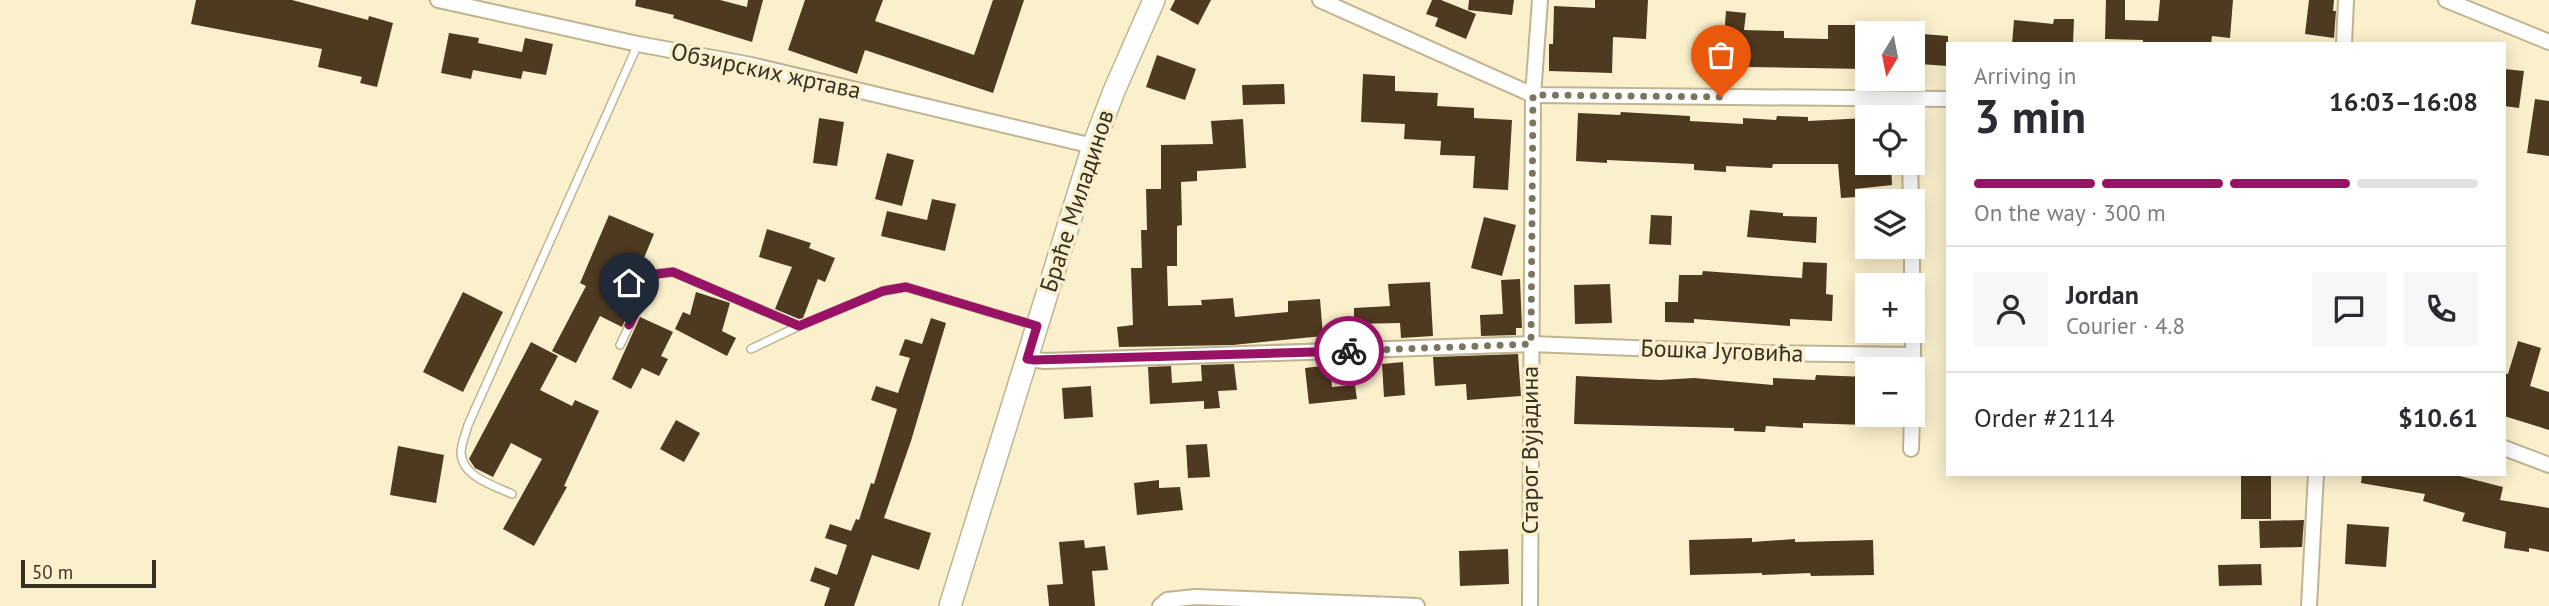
<!DOCTYPE html>
<meta charset="utf-8">
<style>
body{margin:0;font-family:"PT Sans",sans-serif;background:#f7f7f7;color:#2b2b33;height:100vh;display:flex;flex-direction:column;font-size:26px;white-space:nowrap}
*{box-sizing:border-box;margin:0}
p{font-size:23px;color:#7c7c81}
.icon{flex:none;width:38px;height:38px;fill:none;stroke:currentColor;stroke-width:2;stroke-linecap:round;stroke-linejoin:round}
.map{position:relative;flex:1;overflow:hidden}
.sheet{position:absolute;left:1946px;top:42px;width:560px;height:434px;display:flex;flex-direction:column;background:#fff;border-radius:0px;box-shadow:0 4px 18px #0003}
.sheet>*{flex:none}
.needle{width:46px;rotate:190deg}
.buttons{position:absolute;left:1855px;top:21px;display:grid;gap:14px}
.buttons a{display:grid;place-items:center;width:70px;height:70px;border-radius:0px;background:#fff;box-shadow:0 4px 18px #0003;font-size:35px}
.scale{position:absolute;left:21px;bottom:18px;width:135px;box-sizing:border-box;padding-left:7px;border:4px solid #363123;border-top:0;font-size:19px;line-height:24px;white-space:nowrap;color:#363123;-webkit-text-stroke:5px #fbf0cc;paint-order:stroke}
.pin{position:absolute;display:grid;place-items:center;width:60px;height:60px;color:#fff;margin:-72px -30px;border-radius:50% 50% 50% 0;rotate:-45deg;box-shadow:0 0 7px #0007}
.pin .icon{rotate:45deg}
.courier{position:absolute;display:grid;place-items:center;width:70px;height:70px;margin:-35px;border:5px solid #981266;border-radius:50%;background:#fff;color:#222;box-shadow:0 2px 9px #0007}
.head em{font-style:normal;font-weight:800}
.head div{display:flex;flex-direction:column-reverse}
.head{display:flex;align-items:center;justify-content:space-between;height:119px;padding:0 28px}
h1{font-size:46px;font-weight:800;line-height:52px}
.bar{display:grid;grid-template-columns:repeat(4,1fr);gap:10px 7px;align-content:center;height:84px;padding:0 28px}
.bar i{height:9px;border-radius:5px;background:#e1e1e2}
.bar .current{background:#981266}
.bar p{grid-column:span 4}
.line{display:flex;align-items:center;gap:18px;padding:0 28px;border-top:2px solid #e1e1e2}
.line div{flex:1}
.round{display:grid;place-items:center;flex:none;width:74px;height:74px;border-radius:0px;background:#f7f7f7}
.map>svg:first-child{display:block}
</style>
<div class="map">
<svg width="2549" height="606" viewBox="0 0 2549 606">
<rect width="100%" height="100%" fill="#fbf0cc"/>
<g fill="#4e3a20">
<path d="M196,0H292L368,20L369,16L393,23L377,87L360,83L362,77L318,67L322,49L191,24Z"/>
<path d="M636,0H720L747,7L748,0H763L752,42L673,18L674,15L635,6Z"/>
<path d="M805,0H883L875,21L974,55L993,0H1024L993,93L865,50L857,74L788,50Z"/>
<path d="M1175,0H1211L1198,25L1170,10Z"/>
<path d="M1432,0H1441L1476,14L1466,39L1435,26L1438,18L1426,14Z"/>
<path d="M1469,0H1514L1512,15L1468,10Z"/>
<path d="M1595,0H1648L1646,39L1613,37L1612,73L1549,71V44H1553L1554,6L1595,8Z"/>
<path d="M2106,0H2125V20L2158,21L2160,0H2233L2230,38L2212,36L2211,44H2143V40L2105,39Z"/>
<path d="M2309,0H2334L2333,11H2336L2334,38L2305,34Z"/>
<path d="M1726,11L1746,13L1744,30L1784,31V38L1828,39V25H1867V69L1748,67L1695,63L1696,48L1723,50Z"/>
<path d="M2054,19H2074L2073,44H2012L2014,20L2053,24Z"/>
<path d="M449,33L479,38L478,43L522,52L525,38L553,44L546,75L523,71L521,79L473,70L471,79L441,73Z"/>
<path d="M1922,34L1948,36V66L1919,64Z"/>
<path d="M1157,55L1196,69L1185,100L1146,87Z"/>
<path d="M2504,69L2524,71L2519,108L2504,106Z"/>
<path d="M1363,74L1395,76V91L1438,93L1437,106L1474,108V118L1512,120L1508,190L1473,188L1475,156L1440,155L1441,141L1404,139L1405,124L1361,122Z"/>
<path d="M1284,84L1285,104L1243,105L1242,85Z"/>
<path d="M2535,99L2549,101V156L2527,153Z"/>
<path d="M1621,112L1690,116V121L1743,124V118L1776,120L1777,116L1808,117V121L1867,118V163H1891L1892,185L1855,189L1856,197L1841,198L1838,164H1773L1772,168L1726,166V172L1694,170V164L1607,160V163L1576,161L1578,113L1620,115Z"/>
<path d="M819,118L844,122L837,166L813,163Z"/>
<path d="M1243,119L1246,168L1197,171V181L1181,182L1182,225L1177,226V266H1167L1168,306L1202,305L1201,300L1233,298L1235,317L1288,312V301L1320,299L1323,336L1233,345L1119,347L1117,327L1133,325L1131,268H1142L1141,230H1147L1146,189H1161V145L1213,144L1211,121Z"/>
<path d="M887,153L914,160L902,206L875,199Z"/>
<path d="M932,199L956,204L945,251L881,236L887,211L927,220Z"/>
<path d="M1750,210L1783,213V216L1817,217L1816,243L1747,237Z"/>
<path d="M609,215L654,234L623,308L629,312L622,327L600,316L576,363L552,351L586,286L580,283Z"/>
<path d="M1651,215L1672,216L1671,245L1649,244Z"/>
<path d="M1484,217L1516,225L1502,276L1471,268Z"/>
<path d="M767,229L811,243L809,248L835,258L825,282L818,279L803,318L799,319L775,309L792,267L759,257Z"/>
<path d="M1803,262L1827,263L1826,294L1833,295L1832,321L1790,319V326L1694,319V323L1665,322V302H1678L1679,275H1702L1703,271L1802,278Z"/>
<path d="M1520,279L1522,328H1516V335L1481,336L1480,315L1503,314L1501,280Z"/>
<path d="M1430,282L1433,336L1401,338L1400,323L1354,324V308L1390,306L1388,284Z"/>
<path d="M1610,284L1612,323L1575,324L1574,285Z"/>
<path d="M463,292L503,312L463,392L423,372Z"/>
<path d="M696,292L730,303L722,331L736,338L727,356L675,329L683,312L690,315Z"/>
<path d="M640,317L673,332L661,356L668,359L659,376L642,368L631,389L612,379Z"/>
<path d="M931,318L946,323L911,441L884,518L931,533L919,570L872,555L854,606H824L830,588L810,581L815,567L837,575L847,545L825,538L830,524L851,531L856,519L859,520L871,483L874,484L897,409L871,400L876,386L898,393L910,358L899,355L905,339L922,344Z"/>
<path d="M2518,341L2541,348L2530,386L2549,392V430L2504,416V373L2508,374Z"/>
<path d="M531,342L558,356L540,390L572,406L575,400L599,411L564,486L567,487L534,546L503,529L542,459L511,443L493,477L475,468L469,459Z"/>
<path d="M1518,354L1521,396L1467,400L1466,384L1435,386L1433,357Z"/>
<path d="M1403,362L1405,395L1384,397L1382,364Z"/>
<path d="M1234,364L1237,390L1218,391L1220,408L1204,409V401L1150,404L1148,367L1171,366L1172,383L1202,381L1201,365Z"/>
<path d="M1330,365L1332,387L1355,385L1357,399L1309,404L1305,368Z"/>
<path d="M1816,375L1867,377V425L1803,423V428L1766,426L1765,432L1734,431V428L1574,424L1576,376L1660,380L1694,378L1773,385V378L1815,380Z"/>
<path d="M1091,386L1093,417L1064,419L1062,388Z"/>
<path d="M676,420L700,433L684,462L660,449Z"/>
<path d="M1207,444L1210,477L1188,478L1186,445Z"/>
<path d="M398,446L444,455L436,503L390,495Z"/>
<rect x="2241" y="474" width="30" height="45"/>
<path d="M2362,474H2452L2503,487L2500,500L2549,508V552L2529,548V552L2504,548L2506,532L2462,521L2465,513L2423,501L2425,494L2361,483Z"/>
<path d="M1159,480V488L1180,487L1183,510L1137,515L1134,483Z"/>
<path d="M2304,520L2302,547L2260,548L2259,521Z"/>
<path d="M2347,524L2389,527L2386,567L2345,564Z"/>
<path d="M1752,538V542L1795,539V542L1873,540L1874,575L1811,576L1810,573L1762,575V573L1690,575L1689,540Z"/>
<path d="M1084,540L1085,548L1105,546L1108,570L1092,571L1095,606H1049L1047,585L1063,584L1059,542Z"/>
<path d="M1508,549L1509,584L1460,586L1459,551Z"/>
<path d="M2261,564L2262,585L2219,586L2218,565Z"/>
</g>
<g fill="none" stroke-linecap="round" stroke-linejoin="round">
<g stroke="#bfb492" stroke-width="10">
<g id="lane">
<path d="M620,345L649,285L656,274L673,272L799,326"/>
<path d="M751,349L799,326L883,291L906,287L1036,326"/>
<path d="M512,494C495,486 462,477 461,453C461,444 466,433 468,425L638,44"/>
</g>
</g>
<g stroke="#bfb492" stroke-width="18">
<g id="street">
<path d="M438,0L638,44L751,65L1093,146"/>
<path d="M1320,0L1533,95L1948,99"/>
<path d="M2446,0L2549,42"/>
<path d="M2344,44L2346,0"/>
<path d="M1909,99V117"/>
<path d="M1910,163L1911,201"/>
<path d="M1912,247V285"/>
<path d="M1027,359L1045,361L1531,344L1761,353L1913,355"/>
<path d="M1913,369V331"/>
<path d="M2504,448L2549,465"/>
<path d="M1911,449L1912,415"/>
<path d="M1160,606L1167,600L1196,597L1417,606"/>
<path d="M1530,606L1533,95L1540,0"/>
<path d="M2309,606L2316,474"/>
</g>
</g>
<g stroke="#bfb492" stroke-width="24">
<path id="secondary" d="M950,606L1093,146L1114,91L1154,0"/>
</g>
<use href="#lane" stroke="#fff" stroke-width="7"/>
<use href="#street" stroke="#fff" stroke-width="14"/>
<use href="#secondary" stroke="#fff" stroke-width="21"/>
</g>
<g fill="none" stroke-linecap="round" stroke-linejoin="round">
<path stroke="#7b745e" stroke-width="7" stroke-dasharray="0 12.6" d="M1349,351L1531,344L1533,95L1721,97"/>
<path stroke="#981266" stroke-width="9" d="M629,325L656,274L673,272L799,326L883,291L906,287L1037,326L1027,359L1034,360L1349,351"/>
</g>
<g text-anchor="middle" stroke-width="7" stroke-linejoin="round" paint-order="stroke">
<g font-size="24" fill="#363123" stroke="#fbf0cc">
<text transform="translate(766 71) rotate(12)" y="8">Обзирских жртава</text>
<text transform="translate(1077 201) rotate(-72)" y="8">Браће Миладинов</text>
<text transform="translate(1722 351) rotate(2)" y="8">Бошка Југовића</text>
<text transform="translate(1530 450) rotate(-90)" y="8">Старог Вујадина</text>
</g>
</g>
</svg>
<div class="buttons">
<a><svg class="needle" viewBox="-14 -14 28 28"><path d="M0-13l5 13h-10z" fill="#e53935"/><path d="M0 13l5-13h-10z" fill="#7c7c81"/></svg></a>
<a><svg class="icon" aria-label="locate" viewBox="0 0 24 24"><circle cx="12" cy="12" r="6"/><path d="M12 2v4M12 18v4M2 12h4M18 12h4"/></svg></a>
<a><svg class="icon" aria-label="layers" viewBox="0 0 24 24"><path d="M12 4l9 5-9 5-9-5zM3 14l9 5 9-5"/></svg></a>
<a>+</a>
<a>−</a>
</div>
<div class="scale">50 m</div>
<div class="pin" style="left:1721px;top:97px;background:#ea580c"><svg class="icon" aria-label="bag" viewBox="0 0 24 24"><path d="M5 8h14l-1 12H6zM9 8a3 3 0 0 1 6 0"/></svg></div>
<div class="pin" style="left:629px;top:325px;background:#1f2937"><svg class="icon" aria-label="home" viewBox="0 0 24 24"><path d="M3 11l9-7 9 7M6 9v11h12V9"/></svg></div>
<div class="courier" style="left:1349px;top:351px"><svg class="icon" aria-label="bike" viewBox="0 0 24 24"><circle cx="6" cy="16" r="4"/><circle cx="18" cy="16" r="4"/><path d="M6 16l4-8h5l3 8M10 8l3 8H6M13 5h3"/></svg></div>
<section class="sheet">
<div class="head"><div><h1>3 min</h1><p>Arriving in</p></div><em>16:03–16:08</em></div>
<div class="bar"><i class="current"></i><i class="current"></i><i class="current"></i><i></i><p>On the way · 300 m</p></div>
<div class="line" style="height:126px"><a class="round"><svg class="icon" aria-label="person" viewBox="0 0 24 24"><circle cx="12" cy="8" r="4"/><path d="M4 21q1-7 8-7t8 7"/></svg></a><div><b>Jordan</b><p>Courier · 4.8</p></div><a class="round"><svg class="icon" aria-label="chat" viewBox="0 0 24 24"><path d="M4 5h16v11H9l-5 4z"/></svg></a><a class="round"><svg class="icon" aria-label="phone" viewBox="0 0 24 24"><path d="M5 4h4l2 5-3 2q2 4 5 5l2-3 5 2v4C11 20 4 13 5 4z"/></svg></a></div>
<div class="line" style="height:91px"><div>Order #2114</div><b>$10.61</b></div>
</section>
</div>
